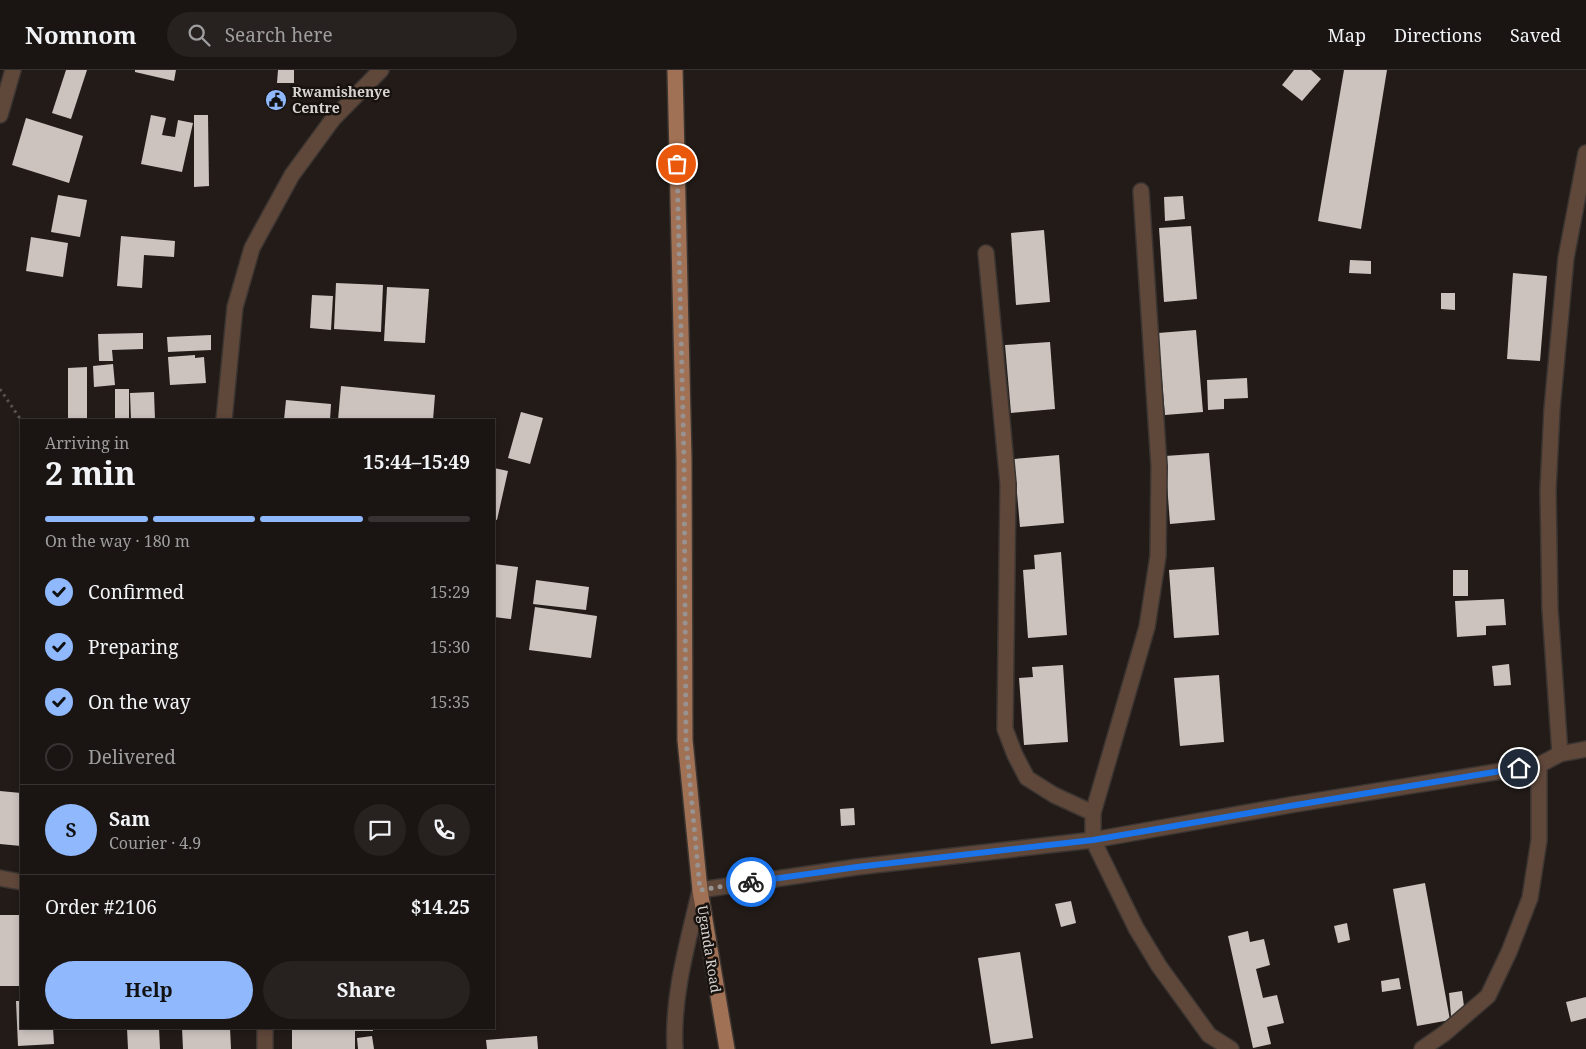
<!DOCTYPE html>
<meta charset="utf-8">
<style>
body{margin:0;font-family:"Noto Serif",serif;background:#272120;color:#f1f3f6;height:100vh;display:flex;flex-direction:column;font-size:19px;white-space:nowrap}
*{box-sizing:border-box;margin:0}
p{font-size:16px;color:#9f9e9f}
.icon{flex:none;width:28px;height:28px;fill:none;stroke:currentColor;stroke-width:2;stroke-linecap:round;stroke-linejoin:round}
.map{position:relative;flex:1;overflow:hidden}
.drawer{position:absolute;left:20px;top:349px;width:475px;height:610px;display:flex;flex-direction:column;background:#1a1412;border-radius:0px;box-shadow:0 2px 8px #0003,0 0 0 1px #383332}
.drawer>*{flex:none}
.pin{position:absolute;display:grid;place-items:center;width:42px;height:42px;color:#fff;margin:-21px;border:2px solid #fff;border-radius:50%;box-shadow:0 1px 5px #0007}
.courier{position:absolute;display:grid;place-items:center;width:50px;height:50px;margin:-25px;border:4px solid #1a73e8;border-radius:50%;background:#fff;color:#222;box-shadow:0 1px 6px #0007}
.summary em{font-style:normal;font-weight:700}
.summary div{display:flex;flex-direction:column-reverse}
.summary{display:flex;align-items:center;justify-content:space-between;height:85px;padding:0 25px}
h1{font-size:32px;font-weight:700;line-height:38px}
.bar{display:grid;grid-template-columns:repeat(4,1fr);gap:8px 5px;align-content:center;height:60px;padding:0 25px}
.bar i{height:6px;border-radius:4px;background:#383332}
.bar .current{background:#90b8fd}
.bar p{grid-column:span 4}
.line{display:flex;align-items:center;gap:12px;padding:0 25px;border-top:1px solid #383332}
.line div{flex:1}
.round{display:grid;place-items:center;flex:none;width:52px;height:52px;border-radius:26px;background:#272120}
ol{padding:0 25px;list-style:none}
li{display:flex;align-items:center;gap:15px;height:55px}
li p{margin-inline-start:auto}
li .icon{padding:5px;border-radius:50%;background:#90b8fd;color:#111;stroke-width:4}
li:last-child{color:#9f9e9f}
li i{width:28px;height:28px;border:2px solid #383332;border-radius:50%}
.cta{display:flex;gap:10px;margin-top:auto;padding:10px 25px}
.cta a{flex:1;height:58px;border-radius:30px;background:#90b8fd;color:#111;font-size:20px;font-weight:700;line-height:58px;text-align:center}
.cta a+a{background:#272120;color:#f1f3f6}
header{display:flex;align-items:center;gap:30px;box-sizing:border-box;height:70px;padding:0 25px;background:#1a1412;border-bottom:1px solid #383332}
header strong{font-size:24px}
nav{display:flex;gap:28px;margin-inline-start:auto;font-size:18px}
.search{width:350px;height:45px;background:#272120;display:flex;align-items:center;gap:12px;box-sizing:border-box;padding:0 18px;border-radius:28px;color:#9f9e9f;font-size:19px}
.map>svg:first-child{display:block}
</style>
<header>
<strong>Nomnom</strong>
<div class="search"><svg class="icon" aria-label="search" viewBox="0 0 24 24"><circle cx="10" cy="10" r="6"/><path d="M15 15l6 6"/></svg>Search here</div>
<nav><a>Map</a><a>Directions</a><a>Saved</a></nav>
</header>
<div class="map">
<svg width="1586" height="979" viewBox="0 0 1586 979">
<rect width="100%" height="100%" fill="#221b18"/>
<g fill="#ccc3bf">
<path d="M66,0H87L71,49L52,43Z"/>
<path d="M135,0H176L174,11L135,2Z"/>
<path d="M278,0H294V13H277Z"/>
<path d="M1294,0H1311L1321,9L1302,31L1282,15Z"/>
<path d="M1344,0H1387L1361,159L1318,151Z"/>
<path d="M151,45L166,48L162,65L175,67L178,50L193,53L182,102L141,94Z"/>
<path d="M194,45H208L209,116L194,117Z"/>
<path d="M26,48L83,66L69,113L12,95Z"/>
<path d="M58,125L87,130L80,167L51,162Z"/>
<path d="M1183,126L1185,149L1165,151L1164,127Z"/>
<path d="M1191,156L1197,229L1164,232L1159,158Z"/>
<path d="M1044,160L1050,232L1016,235L1011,163Z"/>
<path d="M121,166L175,171L174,187L144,185L142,218L117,216Z"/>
<path d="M31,167L68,173L63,207L26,201Z"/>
<path d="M1350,190L1371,191V204L1349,203Z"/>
<path d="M1513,203L1547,206L1540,291L1507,289Z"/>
<path d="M336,213L383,215L381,262L334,259Z"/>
<path d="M387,217L429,219L425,273L384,271Z"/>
<path d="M1441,223H1455V240L1441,239Z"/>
<path d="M312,225L333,226L331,260L310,258Z"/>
<path d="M1196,260L1203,342L1165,345L1158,263Z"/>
<path d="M143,263V279L112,280L113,291H99L98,264Z"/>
<path d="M211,265V280L168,282L167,267Z"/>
<path d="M1050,272L1055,339L1011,343L1005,275Z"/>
<path d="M195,285V288L204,287L206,313L170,315L168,287Z"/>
<path d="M113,294L115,315L94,317L93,296Z"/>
<path d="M87,297V350H68V298Z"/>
<path d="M1247,308L1248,328L1224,329V339L1208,340L1207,310Z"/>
<path d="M341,316L435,325L433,350H338Z"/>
<rect x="115" y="319" width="14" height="31"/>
<path d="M154,322L155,350H131L130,323Z"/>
<path d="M286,330L331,334L330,350H284Z"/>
<path d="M521,342L543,348L530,394L508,388Z"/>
<path d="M1209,383L1215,450L1170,454L1165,386Z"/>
<path d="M1059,385L1064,453L1020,457L1014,389Z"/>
<path d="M494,398L508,401L497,450L494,449Z"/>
<path d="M1061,482L1067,565L1028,568L1023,500L1035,499L1034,485Z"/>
<path d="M494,494L518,497L511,549L494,547Z"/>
<path d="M1214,497L1219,565L1174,568L1169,500Z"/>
<rect x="1453" y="500" width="15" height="26"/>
<path d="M536,510L589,517L586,540L533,534Z"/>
<path d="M1504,529L1506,555L1486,556V565L1457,567L1455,531Z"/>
<path d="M535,537L597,546L591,588L529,580Z"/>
<path d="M1509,594L1511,615L1494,616L1492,596Z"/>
<path d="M1063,595L1068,672L1024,675L1019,608L1033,607L1032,597Z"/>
<path d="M1219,605L1224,672L1180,676L1174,608Z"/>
<path d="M0,721L21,723V776L0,774Z"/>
<path d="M854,738L855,755L841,756L840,739Z"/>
<path d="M1425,813L1450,950L1417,956L1393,819Z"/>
<path d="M1071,831L1076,853L1061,857L1055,834Z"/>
<rect x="0" y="845" width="21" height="71"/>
<path d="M1347,853L1350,870L1338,873L1334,856Z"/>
<path d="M1248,861L1250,872L1264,869L1270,895L1256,899L1263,928L1277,925L1284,953L1267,957L1271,974L1253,978L1228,866Z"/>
<path d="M1020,882L1033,968L991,974L978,888Z"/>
<path d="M1399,908L1401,919L1382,922L1381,911Z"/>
<path d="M1462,921L1465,944L1451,946L1449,923Z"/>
<path d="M1586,927V948L1571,952L1566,932Z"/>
<path d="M16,931H21V958H53L54,974L18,976Z"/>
<path d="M127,958H159L160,979H128Z"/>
<path d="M182,958H230L231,979H183Z"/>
<path d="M292,958H373V961H355V979H292Z"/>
<path d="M372,966L374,979H358L357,968Z"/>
<path d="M537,966L538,979H487L486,970Z"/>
</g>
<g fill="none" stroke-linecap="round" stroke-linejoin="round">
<g stroke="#3b3532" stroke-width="18">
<g id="street">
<path d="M0,45L13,0"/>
<path d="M1141,121L1159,396L1158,486L1147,557L1093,743V770L1136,858L1159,896L1209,965L1231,979"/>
<path d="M986,183L1008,414L1005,659L1015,685L1027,708L1054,725L1093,743"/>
<path d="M224,350L235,237L252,178L292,105L333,49L381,0"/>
<path d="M1560,684L1550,539L1548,420L1552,339L1566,188L1586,83"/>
<path d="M0,808L21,812"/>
<path d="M265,958V979"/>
<path d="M675,979C672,925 688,872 700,820L857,797L1093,770L1290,735L1539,695L1560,684L1586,679"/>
<path d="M1422,979L1445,963L1488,926L1509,882L1530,828L1539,770V695"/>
</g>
</g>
<g stroke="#3b3532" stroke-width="18">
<path id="primary" d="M675,0L684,389L685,670L700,820L727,979"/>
</g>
<path stroke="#595350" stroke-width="3" stroke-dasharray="2.5 4" stroke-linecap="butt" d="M0,319L21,350"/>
<use href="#street" stroke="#5f473a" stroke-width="15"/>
<use href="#primary" stroke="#a17155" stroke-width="15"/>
</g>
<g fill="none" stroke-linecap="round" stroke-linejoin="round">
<path stroke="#989290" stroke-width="5" stroke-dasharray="0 9" d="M677,94L684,389L686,670L700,820L751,812"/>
<path stroke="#1a73e8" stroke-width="6" d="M751,812L857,797L1093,770L1290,736L1519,698"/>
</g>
<defs>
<g id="civic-disc" transform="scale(1.125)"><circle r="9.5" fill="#90b8fd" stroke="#18120f"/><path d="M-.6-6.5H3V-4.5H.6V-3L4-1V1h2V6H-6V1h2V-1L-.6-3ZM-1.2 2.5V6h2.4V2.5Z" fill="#111"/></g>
</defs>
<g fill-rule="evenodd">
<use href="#civic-disc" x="276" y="30"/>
</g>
<g text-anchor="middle" stroke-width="5" stroke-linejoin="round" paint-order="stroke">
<g font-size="14" font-weight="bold" fill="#d7d2d0" stroke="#18120f" text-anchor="start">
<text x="292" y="27">Rwamishenye<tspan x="292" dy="16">Centre</tspan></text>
</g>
<g font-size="14" fill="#d7d2d0" stroke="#18120f">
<text transform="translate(709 879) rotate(81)" y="5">Uganda Road</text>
</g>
</g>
</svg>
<div class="pin" style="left:677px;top:94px;background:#ea580c"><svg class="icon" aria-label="bag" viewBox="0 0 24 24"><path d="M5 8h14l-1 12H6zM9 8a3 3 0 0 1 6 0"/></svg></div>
<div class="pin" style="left:1519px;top:698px;background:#1f2937"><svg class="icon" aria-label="home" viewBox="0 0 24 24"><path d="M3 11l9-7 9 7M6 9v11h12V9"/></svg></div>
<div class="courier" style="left:751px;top:812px"><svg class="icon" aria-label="bike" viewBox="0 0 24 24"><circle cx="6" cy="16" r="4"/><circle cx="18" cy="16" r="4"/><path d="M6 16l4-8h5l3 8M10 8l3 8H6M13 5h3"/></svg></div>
<section class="drawer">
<div class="summary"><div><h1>2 min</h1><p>Arriving in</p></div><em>15:44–15:49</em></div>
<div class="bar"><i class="current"></i><i class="current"></i><i class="current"></i><i></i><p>On the way · 180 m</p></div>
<ol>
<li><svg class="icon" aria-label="check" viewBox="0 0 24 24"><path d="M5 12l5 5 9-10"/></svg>Confirmed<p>15:29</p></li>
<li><svg class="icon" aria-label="check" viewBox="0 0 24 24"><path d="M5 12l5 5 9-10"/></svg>Preparing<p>15:30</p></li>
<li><svg class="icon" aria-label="check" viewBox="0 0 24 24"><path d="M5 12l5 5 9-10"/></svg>On the way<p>15:35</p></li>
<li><i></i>Delivered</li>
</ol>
<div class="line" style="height:90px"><b class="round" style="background:#90b8fd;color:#111">S</b><div><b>Sam</b><p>Courier · 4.9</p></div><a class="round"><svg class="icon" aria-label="chat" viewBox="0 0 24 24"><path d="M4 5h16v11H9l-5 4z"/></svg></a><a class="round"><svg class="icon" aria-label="phone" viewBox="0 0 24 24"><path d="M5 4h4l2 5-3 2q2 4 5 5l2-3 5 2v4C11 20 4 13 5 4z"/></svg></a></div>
<div class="line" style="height:65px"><div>Order #2106</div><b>$14.25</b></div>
<div class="cta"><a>Help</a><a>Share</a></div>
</section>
</div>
